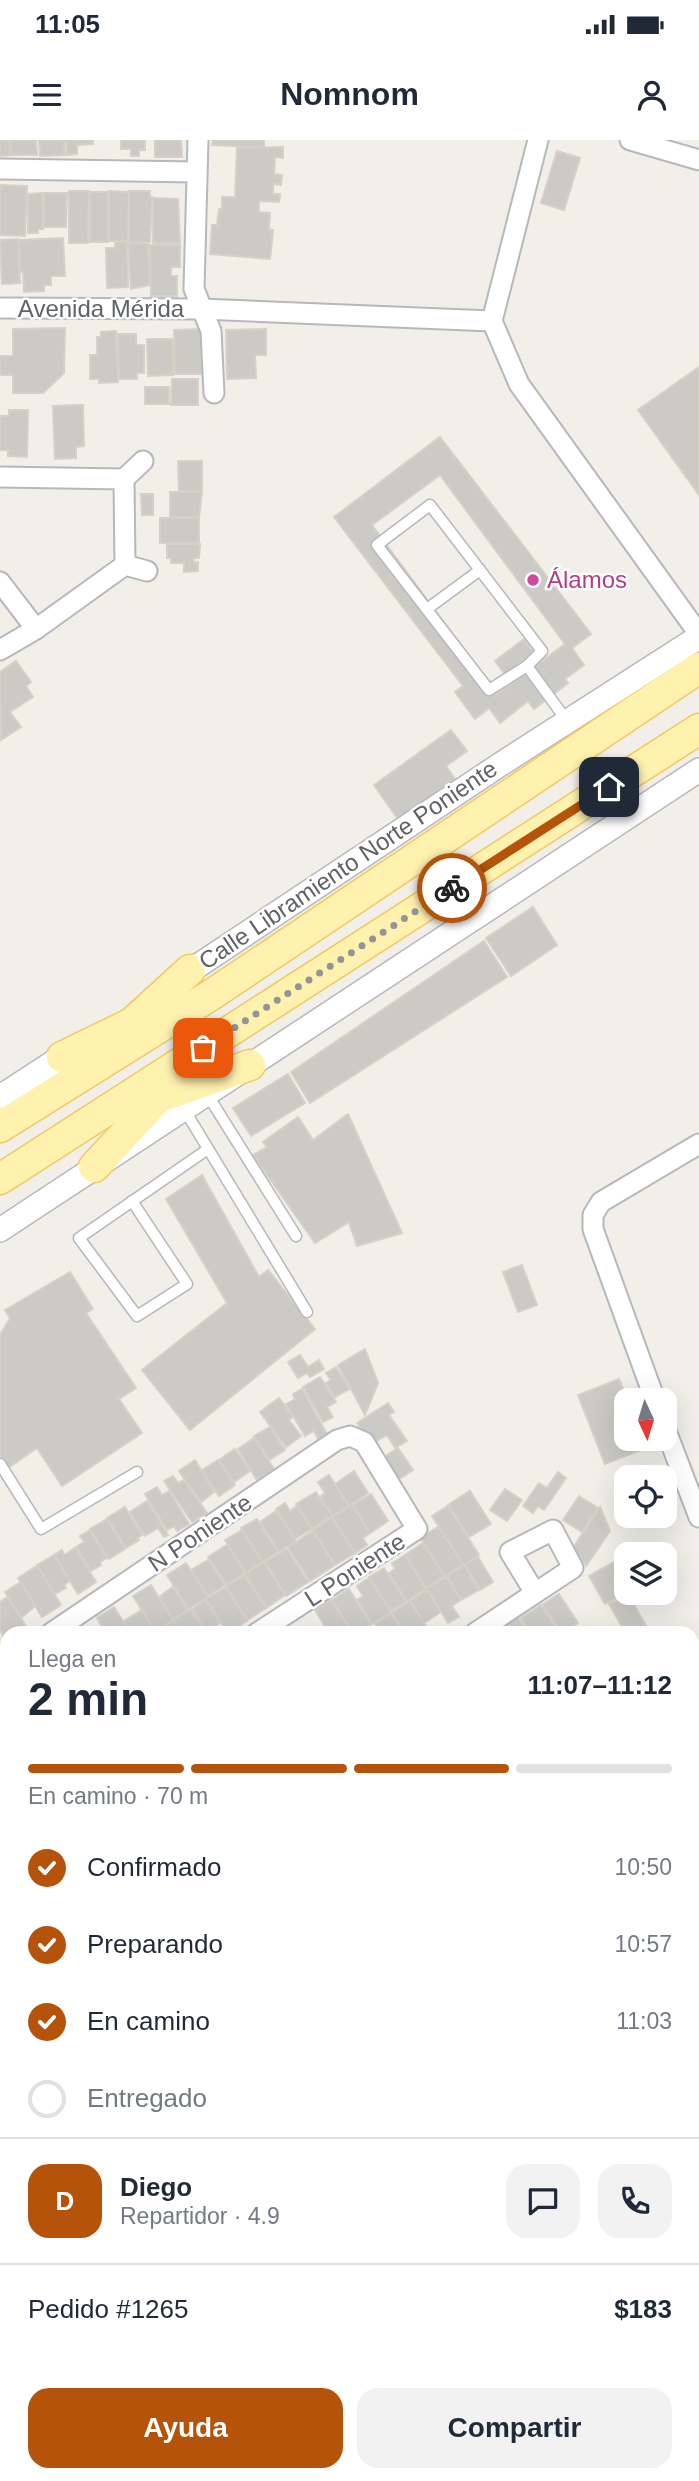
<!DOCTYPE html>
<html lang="es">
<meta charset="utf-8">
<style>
body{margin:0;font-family:Helvetica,sans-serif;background:#f2f2f3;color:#1f2937;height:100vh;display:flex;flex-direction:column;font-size:26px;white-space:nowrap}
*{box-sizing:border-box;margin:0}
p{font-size:23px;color:#747a83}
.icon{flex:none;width:38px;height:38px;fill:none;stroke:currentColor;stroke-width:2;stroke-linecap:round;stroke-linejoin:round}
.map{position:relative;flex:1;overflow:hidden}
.side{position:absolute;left:0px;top:1486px;width:700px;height:856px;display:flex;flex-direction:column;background:#fff;border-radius:21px 21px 0 0;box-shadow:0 7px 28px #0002}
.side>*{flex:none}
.needle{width:46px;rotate:176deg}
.controls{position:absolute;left:614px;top:1248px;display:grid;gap:14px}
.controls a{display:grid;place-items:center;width:63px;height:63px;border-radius:14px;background:#fff;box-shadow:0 7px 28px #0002;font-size:35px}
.pin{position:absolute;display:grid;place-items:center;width:60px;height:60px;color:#fff;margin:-30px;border-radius:14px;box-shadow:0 4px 10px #0006}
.courier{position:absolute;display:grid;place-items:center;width:70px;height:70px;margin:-35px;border:5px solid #b45309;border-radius:50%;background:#fff;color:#222;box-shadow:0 2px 9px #0007}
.headline em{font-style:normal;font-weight:800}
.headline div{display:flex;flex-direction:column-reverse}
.headline{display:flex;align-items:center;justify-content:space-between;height:119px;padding:0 28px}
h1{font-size:46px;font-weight:800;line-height:52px}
.bar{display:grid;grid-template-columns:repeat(4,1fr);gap:10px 7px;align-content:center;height:84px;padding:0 28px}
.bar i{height:9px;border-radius:5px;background:#e0e1e3}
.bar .on{background:#b45309}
.bar p{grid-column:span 4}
.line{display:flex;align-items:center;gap:18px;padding:0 28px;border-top:2px solid #e0e1e3}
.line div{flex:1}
.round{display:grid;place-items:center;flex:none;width:74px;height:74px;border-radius:21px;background:#f2f2f3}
ol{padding:0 28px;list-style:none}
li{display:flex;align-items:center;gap:21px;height:77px}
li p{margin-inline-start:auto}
li .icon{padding:7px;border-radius:50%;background:#b45309;color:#fff;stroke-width:4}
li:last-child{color:#747a83}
li i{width:38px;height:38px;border:4px solid #e0e1e3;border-radius:50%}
.action{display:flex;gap:14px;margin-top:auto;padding:14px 28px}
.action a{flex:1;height:80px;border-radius:21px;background:#b45309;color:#fff;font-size:28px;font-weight:800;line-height:80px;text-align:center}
.action a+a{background:#f2f2f3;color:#1f2937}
.status{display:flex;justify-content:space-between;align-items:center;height:49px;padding:0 35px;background:#fff;direction:ltr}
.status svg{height:19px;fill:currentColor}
header{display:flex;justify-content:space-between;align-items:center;height:91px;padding:0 28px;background:#fff;font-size:32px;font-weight:800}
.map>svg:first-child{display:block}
</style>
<div class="status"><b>11:05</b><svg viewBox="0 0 49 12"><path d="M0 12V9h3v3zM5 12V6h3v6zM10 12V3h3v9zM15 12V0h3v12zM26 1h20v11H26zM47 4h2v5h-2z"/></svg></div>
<header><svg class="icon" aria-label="menu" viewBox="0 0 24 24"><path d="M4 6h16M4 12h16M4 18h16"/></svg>Nomnom<svg class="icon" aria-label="person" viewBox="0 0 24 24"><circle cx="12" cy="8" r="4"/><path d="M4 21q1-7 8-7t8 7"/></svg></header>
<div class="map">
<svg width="699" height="2341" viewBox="0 0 699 2341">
<rect width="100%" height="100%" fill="#f1efe8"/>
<g fill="#cccac5" stroke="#d6d1c6" stroke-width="2" fill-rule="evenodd">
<path d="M0,0H9L10,15L0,16Z"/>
<path d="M11,0H36L37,15H11Z"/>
<path d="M39,0H64L65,15L40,16Z"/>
<path d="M66,0H93V4L77,5V14L67,15Z"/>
<path d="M121,0H145V10H139V16H131V9H121Z"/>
<path d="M155,0H181L182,17H155Z"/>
<path d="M213,0H264V7L212,5Z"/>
<path d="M283,7V18L275,17L274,34L282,35L281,45L273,44V54H280L279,62L259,61V72L270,73L269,89L273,90L270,119L210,114L212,85H217L219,69H222V57H235L237,8Z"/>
<path d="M557,11L580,18L564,70L541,63Z"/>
<path d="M0,45L27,46L25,96L0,95Z"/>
<path d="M69,51H89L88,103H69Z"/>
<path d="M109,51L129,52L128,101H109Z"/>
<path d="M129,51H150V57H152L150,102H129Z"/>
<rect x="90" y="52" width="18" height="50"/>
<path d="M42,53L43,89H38V93H28V54Z"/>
<path d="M44,53H67L66,87H44Z"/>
<path d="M153,58L178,59L180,103H153Z"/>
<path d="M63,98L65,136H51V145H44V151L24,152L23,132H20L19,100Z"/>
<path d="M18,99L20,143L2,144L0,100Z"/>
<path d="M115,102H127L128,147L107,148L106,108H115Z"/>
<path d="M148,103L150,145L131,149L128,104Z"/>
<path d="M150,105H180V127H171V136H177V156H151Z"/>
<path d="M65,188L64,233L43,253H13V235H0V216H13V189Z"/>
<path d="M201,189L202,234H175L174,190Z"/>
<path d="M266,189V215H255L256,238L227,239L226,190Z"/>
<path d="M116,191L118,242L99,243V239H90V215H97V197H101V192Z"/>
<path d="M118,194H136V205H144V233H137V239H119Z"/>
<path d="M147,199H173V235L148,236Z"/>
<path d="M699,227V355L638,270Z"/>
<path d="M172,239H198V265H171Z"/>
<rect x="145" y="247" width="24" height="17"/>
<path d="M74,265H83L84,306L76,307V318L55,319L53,266Z"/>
<path d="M9,270H28L27,317L8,316V310H0V276H9Z"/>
<path d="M440,297L591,494L572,508L584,525L565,539L568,543L534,569L528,561L500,583L489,568L475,579L455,552L463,546L334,377ZM440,335L565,504L497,554L372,385Z"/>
<path d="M178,321H202V351H179Z"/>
<path d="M170,352H202L199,377H170Z"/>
<path d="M141,354H153V375H142Z"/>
<rect x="160" y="378" width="39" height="25"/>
<path d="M167,404H200L199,418H194V423L198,422V431L184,432V423H171V418H167Z"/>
<path d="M524,499L534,513L505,534L495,521Z"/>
<path d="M16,521L31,542L26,546L33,557L10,572L21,587L1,600L0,532Z"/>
<path d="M451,590L467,611L446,626L455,639L398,679L374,645Z"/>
<path d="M533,767L557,805L511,836L486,798Z"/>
<path d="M484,801L507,837L310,963L291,932Z"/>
<path d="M288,934L305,963L251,996L233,968Z"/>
<path d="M348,974L402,1093L357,1106L349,1082L315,1103L253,1015L267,1007L263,1002L298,977L313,1000Z"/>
<path d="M202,1035L259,1137L268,1130L315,1189L190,1290L142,1230L227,1163L166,1059Z"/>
<path d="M522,1125L537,1165L518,1172L503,1132Z"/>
<path d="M70,1132L93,1169L86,1173L136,1248L119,1259L142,1293L62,1346L37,1308L8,1328L0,1315V1195L10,1178L5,1170Z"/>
<path d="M365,1209L378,1243L365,1275L338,1225Z"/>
<path d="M300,1215L308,1227L319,1220L324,1229L310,1237L307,1233L298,1238L288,1222Z"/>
<path d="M336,1227L350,1249L335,1257L326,1243L331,1240L326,1233Z"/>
<path d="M320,1237L336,1262L327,1267L333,1277L323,1282L303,1247Z"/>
<path d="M619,1239L628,1260L626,1298H643L646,1308L605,1324L578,1255Z"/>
<path d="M302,1249L327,1294L318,1299L314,1291L305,1296L286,1264L295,1259L293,1254Z"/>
<path d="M279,1258L293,1277L289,1280L301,1296L286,1307L260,1272Z"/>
<path d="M388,1263L394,1272L389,1275L407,1301L395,1308L387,1295L371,1304L357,1283Z"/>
<path d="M270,1287L285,1310L269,1320L254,1296Z"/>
<path d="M254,1298L274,1329L257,1340L238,1309Z"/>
<path d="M398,1308L413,1330L393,1343L379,1320Z"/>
<path d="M235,1309L250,1331L234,1342L219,1320Z"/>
<path d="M195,1320L214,1352L201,1362L179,1331Z"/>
<path d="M218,1320L235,1345L219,1356L202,1330Z"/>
<path d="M354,1331L368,1353L349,1366L335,1344Z"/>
<path d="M558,1332L566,1338L544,1370L538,1366L533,1373L523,1366L539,1343L547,1348Z"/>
<path d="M329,1335L349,1366L332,1376L320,1357L325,1353L318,1342Z"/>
<path d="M173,1336L178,1343L184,1340L207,1373L192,1382L164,1341Z"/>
<path d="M157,1347L162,1355L169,1351L189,1384L177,1391L174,1386L167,1390L145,1354Z"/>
<path d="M505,1349L522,1360L507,1381L490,1370Z"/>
<path d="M470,1351L491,1384L469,1397L448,1365Z"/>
<path d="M316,1352L332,1376L312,1389L296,1364Z"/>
<path d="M371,1354L388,1381L370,1393L353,1365Z"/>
<path d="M579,1356L598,1368L582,1392L563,1380Z"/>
<path d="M147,1361L168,1395L164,1397L158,1388L145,1396L130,1372Z"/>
<path d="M285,1363L290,1371L297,1366L312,1389L295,1399L276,1369Z"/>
<path d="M352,1365L370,1393L363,1398L367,1405L355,1413L332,1377Z"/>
<path d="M448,1366L479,1415L464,1425L432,1376Z"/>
<path d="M125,1367L142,1395L137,1398L139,1400L126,1408L107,1378Z"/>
<path d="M600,1367L610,1391L586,1426L573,1408Z"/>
<path d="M276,1371L296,1401L279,1412L260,1382Z"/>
<path d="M332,1378L355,1413L335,1425L313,1390Z"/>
<path d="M107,1379L125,1409L109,1419L90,1389Z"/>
<path d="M257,1379L278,1412L263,1422L241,1388Z"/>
<path d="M438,1387L463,1424L445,1436L420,1398Z"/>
<path d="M90,1390L107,1418L100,1422L101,1425L91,1431L76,1407L84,1402L80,1396Z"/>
<path d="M242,1390L262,1422L246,1433L225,1400Z"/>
<path d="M313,1391L335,1425L310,1441L288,1407Z"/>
<path d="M423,1403L444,1436L426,1448L405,1415Z"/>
<path d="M227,1405L245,1433L226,1445L208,1417Z"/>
<path d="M75,1408L96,1442L78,1454L54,1415L62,1410L64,1415Z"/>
<path d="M287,1409L308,1442L286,1456L265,1422Z"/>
<path d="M54,1415L70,1441L64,1445L66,1448L55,1454L37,1425Z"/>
<path d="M405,1415L426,1449L407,1461L389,1433L395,1429L392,1423Z"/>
<path d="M478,1417L493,1442L480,1450L465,1425Z"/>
<path d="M208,1420L225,1445L208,1456L191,1430Z"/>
<path d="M616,1421L626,1440V1447L615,1454L617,1458L605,1464L589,1436Z"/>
<path d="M264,1422L285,1455L266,1468L245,1434Z"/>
<path d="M186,1423L208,1457L188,1469L167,1435Z"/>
<path d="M464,1425L479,1450L461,1460L447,1436Z"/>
<path d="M37,1426L61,1465L42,1477L18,1438Z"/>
<path d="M384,1428L406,1462L391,1471L369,1437Z"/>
<path d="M244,1435L266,1468L247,1480L226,1446Z"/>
<path d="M446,1437L461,1460L452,1466L459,1477L448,1483L427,1448Z"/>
<path d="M369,1438L391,1472L372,1484L357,1460L363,1456L357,1446Z"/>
<path d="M21,1442L35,1466L21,1478L5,1452Z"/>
<path d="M151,1445L173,1480L155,1491L133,1456Z"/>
<path d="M173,1447L188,1470L173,1479L159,1457Z"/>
<path d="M226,1447L247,1481L228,1493L206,1459Z"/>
<path d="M349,1449L371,1484L357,1493H353L332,1460Z"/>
<path d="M427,1450L441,1472L424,1483L410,1460Z"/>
<path d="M559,1454L578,1483L562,1493L542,1465Z"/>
<path d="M629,1456L650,1493H626L609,1464Z"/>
<path d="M8,1457L27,1488L19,1493H7L6,1501L0,1490V1462Z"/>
<path d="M331,1459L352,1493H329L315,1470Z"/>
<path d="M206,1460L220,1483L206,1492L192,1469Z"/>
<path d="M410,1461L430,1493H405L391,1472Z"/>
<path d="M541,1465L559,1493H530L521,1478Z"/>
<path d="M114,1467L130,1493H106L97,1478Z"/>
<path d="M191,1469L206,1493H182L173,1480Z"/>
<path d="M142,1470L155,1492L154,1493H131L124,1481Z"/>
<path d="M391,1473L403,1493H381L375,1483Z"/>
<path d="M517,1476L528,1493H505L501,1487Z"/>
<path d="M174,1481L181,1493H157L156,1492Z"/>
<path d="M3,1674L7,1680V1716L4,1718L0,1711V1676Z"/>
<path d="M6,1720L7,1766L0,1771V1724Z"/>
<path d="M7,1810V1840L0,1829V1814Z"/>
<path d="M693,1810L699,1819V1830L694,1833L699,1840L693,1843Z"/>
<path d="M694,1893L699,1900V1925L693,1928Z"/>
<path d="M693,1930L699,1938V1965L693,1968Z"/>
<path d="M699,2022V2056L693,2047V2026Z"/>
</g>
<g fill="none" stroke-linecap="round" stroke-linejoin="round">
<g stroke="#b5b8bc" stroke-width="13">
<g id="service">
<path d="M430,365L542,511L527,526L489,550L377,405Z"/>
<path d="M427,469L480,430"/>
<path d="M527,526L567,581"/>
<path d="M207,954L296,1096"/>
<path d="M184,969L307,1172"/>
<path d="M132,1061L187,1144L137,1176L79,1098L208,1009"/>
<path d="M0,1324L41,1389L137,1332"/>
</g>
</g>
<g stroke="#b5b8bc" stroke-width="23">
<g id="minor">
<path d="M198,0L194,149L211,191L214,253"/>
<path d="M538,0L492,181L519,244L699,494"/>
<path d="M630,0L699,20"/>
<path d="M0,29L196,32"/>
<path d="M0,168L201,169L492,181"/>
<path d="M0,337L124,339L125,425L36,489L0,510"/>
<path d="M124,339L143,321"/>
<path d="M125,425L147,431"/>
<path d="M0,442L36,489"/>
<path d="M655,1260L593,1089V1075L601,1062L699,1004"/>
<path d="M665,1288L699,1377"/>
<path d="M51,1493L337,1300L350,1296L364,1302L417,1389L257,1493"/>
<path d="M475,1493L573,1428L553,1390L510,1412L535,1453"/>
<path d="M0,1527L7,1523"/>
<path d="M0,1569L7,1579"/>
<path d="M0,1608L7,1619"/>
<path d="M0,1658L7,1654"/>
<path d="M693,1703L699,1713"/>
<path d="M693,1732L699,1728"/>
<path d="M0,1796L7,1791"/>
<path d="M693,1865L699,1861"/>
<path d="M693,1999L699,1995"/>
</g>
</g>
<g stroke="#b5b8bc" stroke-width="26">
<g id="tertiary">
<path d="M178,839L501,624L699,497"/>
<path d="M0,957L74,909"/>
<path d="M0,1090L699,630"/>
</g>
</g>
<g stroke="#f2c960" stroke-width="33">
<g id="primary">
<path d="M133,882L190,830"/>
<path d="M62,917L132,883L155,875"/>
<path d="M134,966L250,925"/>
<path d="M0,987L211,855L699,528"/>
<path d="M94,1027L158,958"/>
<path d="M0,1039L699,589"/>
</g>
</g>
<use href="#service" stroke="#fff" stroke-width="10"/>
<use href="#minor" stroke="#fff" stroke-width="19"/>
<use href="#tertiary" stroke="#fff" stroke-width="23"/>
<use href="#primary" stroke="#fff2af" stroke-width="30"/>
</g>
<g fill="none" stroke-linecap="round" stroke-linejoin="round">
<path stroke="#929495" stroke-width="7" stroke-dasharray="0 12.6" d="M203,908L452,748"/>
<path stroke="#b45309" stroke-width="9" d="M452,748L609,647"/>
</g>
<circle fill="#d1479c" stroke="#fff" stroke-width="2.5" cx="533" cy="440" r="7"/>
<g text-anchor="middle" stroke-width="5" stroke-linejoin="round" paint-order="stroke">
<g font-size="24" fill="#5f6368" stroke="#fff">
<text x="101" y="177">Avenida Mérida</text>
<text transform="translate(348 725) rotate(-34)" y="8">Calle Libramiento Norte Poniente</text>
<text transform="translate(200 1393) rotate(-34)" y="8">N Poniente</text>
<text transform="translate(355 1430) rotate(-33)" y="8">L Poniente</text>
</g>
<g font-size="24" fill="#b23c85" stroke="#fff" text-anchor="start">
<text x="547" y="448">Álamos</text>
</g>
</g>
</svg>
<div class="controls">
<a><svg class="needle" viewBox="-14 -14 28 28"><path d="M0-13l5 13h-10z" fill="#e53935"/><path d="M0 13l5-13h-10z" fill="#747a83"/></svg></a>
<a><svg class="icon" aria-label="locate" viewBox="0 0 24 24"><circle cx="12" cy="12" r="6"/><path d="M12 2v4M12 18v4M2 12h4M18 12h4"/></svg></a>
<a><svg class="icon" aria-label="layers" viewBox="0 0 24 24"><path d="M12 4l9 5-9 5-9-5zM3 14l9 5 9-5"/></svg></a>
</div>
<div class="pin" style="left:203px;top:908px;background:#ea580c"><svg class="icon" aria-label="bag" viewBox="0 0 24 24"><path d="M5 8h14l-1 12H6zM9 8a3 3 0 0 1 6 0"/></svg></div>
<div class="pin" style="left:609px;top:647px;background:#1f2937"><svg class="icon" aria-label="home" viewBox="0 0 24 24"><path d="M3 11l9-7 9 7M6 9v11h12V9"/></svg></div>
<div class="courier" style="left:452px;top:748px"><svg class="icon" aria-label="bike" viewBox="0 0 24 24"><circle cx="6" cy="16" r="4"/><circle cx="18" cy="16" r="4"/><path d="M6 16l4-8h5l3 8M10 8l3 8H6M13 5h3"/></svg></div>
<section class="side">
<div class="headline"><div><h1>2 min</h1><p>Llega en</p></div><em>11:07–11:12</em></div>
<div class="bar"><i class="on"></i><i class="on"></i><i class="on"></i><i></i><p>En camino · 70 m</p></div>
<ol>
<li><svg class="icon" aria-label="check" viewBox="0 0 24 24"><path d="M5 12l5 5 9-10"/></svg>Confirmado<p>10:50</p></li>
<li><svg class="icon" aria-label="check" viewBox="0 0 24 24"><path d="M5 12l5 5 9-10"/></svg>Preparando<p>10:57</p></li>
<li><svg class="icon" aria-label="check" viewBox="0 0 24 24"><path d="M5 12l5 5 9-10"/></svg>En camino<p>11:03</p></li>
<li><i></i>Entregado</li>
</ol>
<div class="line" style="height:126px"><b class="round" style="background:#b45309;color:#fff">D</b><div><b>Diego</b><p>Repartidor · 4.9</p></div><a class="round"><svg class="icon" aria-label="chat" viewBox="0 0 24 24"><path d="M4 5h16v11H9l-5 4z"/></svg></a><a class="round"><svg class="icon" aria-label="phone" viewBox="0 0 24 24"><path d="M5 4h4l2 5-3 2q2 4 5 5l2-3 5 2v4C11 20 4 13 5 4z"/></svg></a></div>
<div class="line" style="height:91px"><div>Pedido #1265</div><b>$183</b></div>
<div class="action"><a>Ayuda</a><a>Compartir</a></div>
</section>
</div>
